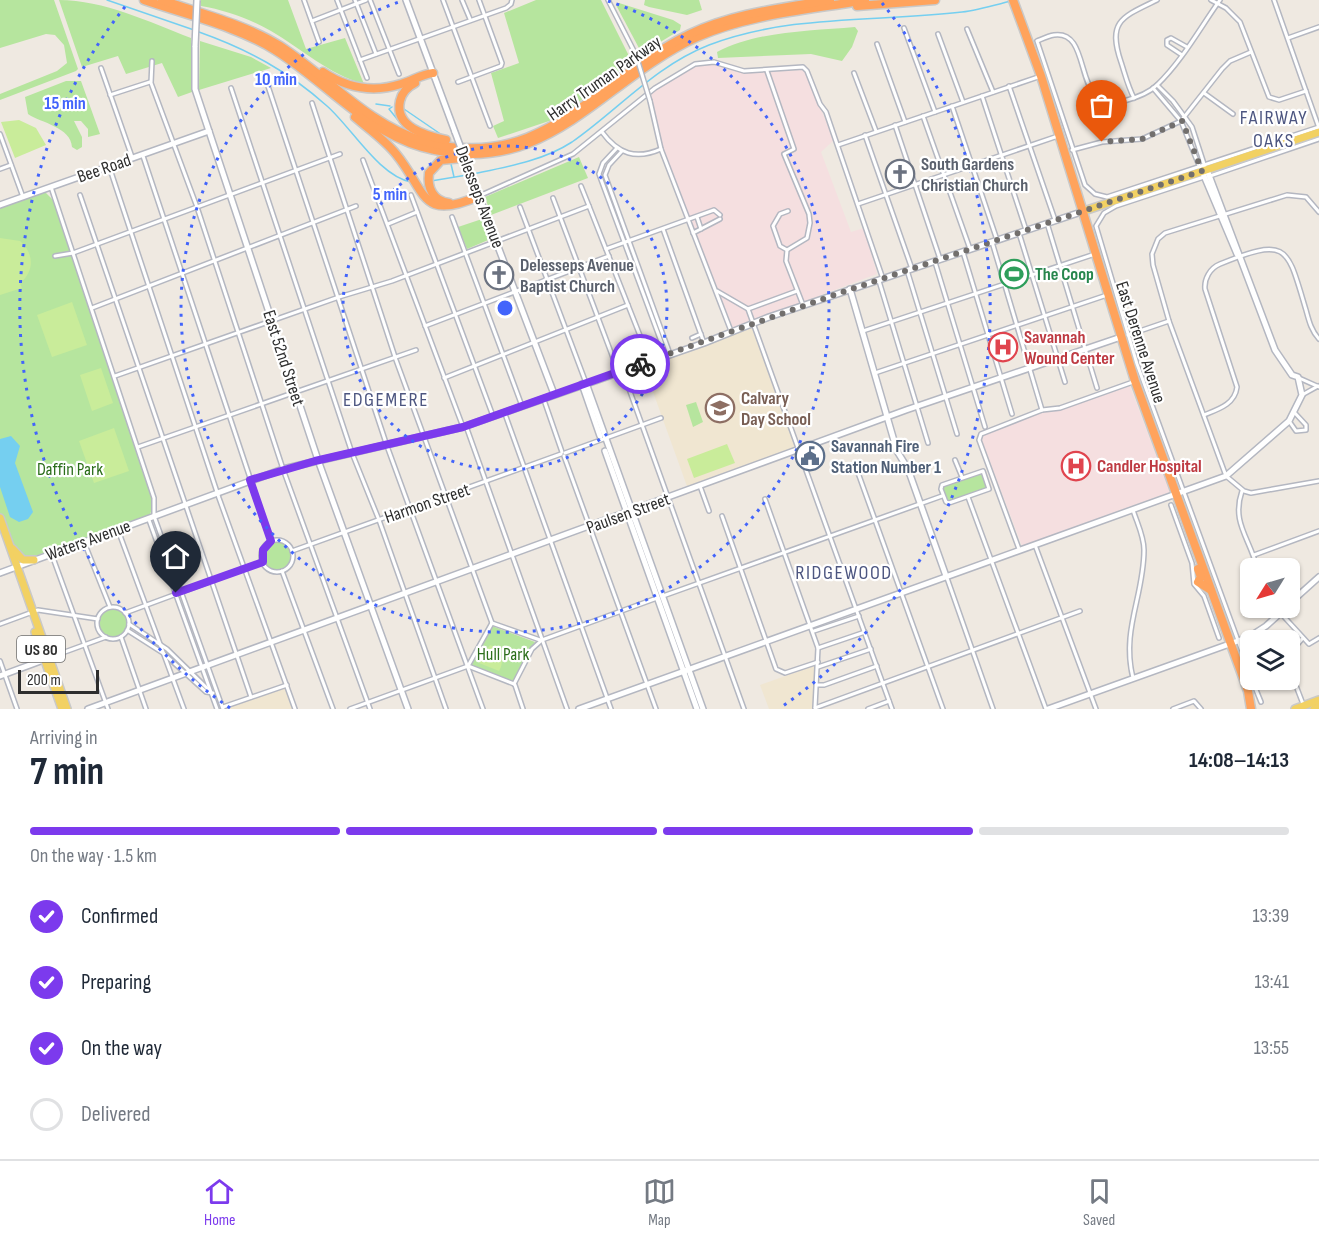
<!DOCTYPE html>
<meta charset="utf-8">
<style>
body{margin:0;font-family:"Sofia Sans Condensed",sans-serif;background:#f6f6f7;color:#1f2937;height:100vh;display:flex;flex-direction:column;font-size:22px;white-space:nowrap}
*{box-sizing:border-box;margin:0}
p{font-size:20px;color:#747a83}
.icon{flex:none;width:33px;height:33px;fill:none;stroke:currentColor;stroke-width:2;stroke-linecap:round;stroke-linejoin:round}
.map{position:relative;height:709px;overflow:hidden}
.sheet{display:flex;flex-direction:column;background:#fff;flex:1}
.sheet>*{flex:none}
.needle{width:39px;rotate:233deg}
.buttons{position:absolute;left:1240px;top:558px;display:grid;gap:12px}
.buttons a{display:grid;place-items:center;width:60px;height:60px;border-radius:9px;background:#fff;box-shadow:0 2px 4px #0004;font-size:30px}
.scale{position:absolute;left:18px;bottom:15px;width:81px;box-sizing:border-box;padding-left:6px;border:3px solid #2e2e2e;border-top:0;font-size:16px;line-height:21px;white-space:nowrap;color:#2e2e2e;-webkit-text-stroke:4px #fff;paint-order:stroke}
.pin{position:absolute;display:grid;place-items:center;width:51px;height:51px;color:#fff;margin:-62px -26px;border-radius:50% 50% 50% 0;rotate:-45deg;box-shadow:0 0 6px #0007}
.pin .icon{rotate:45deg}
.courier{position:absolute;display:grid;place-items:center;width:60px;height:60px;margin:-30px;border:4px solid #7c3aed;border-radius:50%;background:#fff;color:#222;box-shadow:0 2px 8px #0007}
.headline em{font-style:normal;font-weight:700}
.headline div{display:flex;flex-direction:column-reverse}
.headline{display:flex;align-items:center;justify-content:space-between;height:102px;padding:0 30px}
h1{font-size:39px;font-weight:700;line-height:45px}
.bar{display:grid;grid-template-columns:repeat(4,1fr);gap:9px 6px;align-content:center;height:72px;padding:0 30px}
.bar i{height:8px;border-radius:4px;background:#e0e1e3}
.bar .active{background:#7c3aed}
.bar p{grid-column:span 4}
ol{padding:0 30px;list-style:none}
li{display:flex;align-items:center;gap:18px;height:66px}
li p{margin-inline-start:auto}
li .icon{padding:6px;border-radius:50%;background:#7c3aed;color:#fff;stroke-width:4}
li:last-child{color:#747a83}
li i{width:33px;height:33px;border:3px solid #e0e1e3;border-radius:50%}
.tabs{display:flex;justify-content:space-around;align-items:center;height:84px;border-top:2px solid #e0e1e3;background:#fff;font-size:16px;color:#747a83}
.tabs a{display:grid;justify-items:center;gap:3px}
.tabs .active{color:#7c3aed}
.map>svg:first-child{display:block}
</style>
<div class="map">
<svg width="1319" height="709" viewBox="0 0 1319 709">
<rect width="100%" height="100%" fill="#efe9e1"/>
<g fill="#f0e6d1">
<path d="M752,328L796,449L688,489L644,367Z"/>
<path d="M817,665L813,709H769L760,685Z"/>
<path d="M285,686L294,709H225Z"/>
</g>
<g fill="#f5dfe0">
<path d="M709,63L743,73L804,70L834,140L821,152L851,232L864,228L877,274L733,328L663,152L651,93L688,69Z"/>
<path d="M1130,386L1170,492L1022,546L982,441L984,434L1049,410L1064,409Z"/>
</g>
<g fill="#b6e59e">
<path d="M0,0H54L78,69L76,71L0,100V94L57,71L67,63L64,45L55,35L46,34L0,48Z"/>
<path d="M59,0C104,0 149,22 191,38L192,92L178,97L162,63L126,74L118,56L82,67Z"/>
<path d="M201,0H288L306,49L345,38L364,84C328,74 302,49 271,31C250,19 225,10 201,6Z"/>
<path d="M536,0H601L628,54V64L558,118L498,138L493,126L504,121L491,73L519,63L504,13Z"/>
<path d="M645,0H699L702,10L687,15L649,7L644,5Z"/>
<path d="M619,3L673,20L681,25L680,30L644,52L640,50L616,5Z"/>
<path d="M855,27L858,31L852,47L842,61L811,54L718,58L717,52C757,31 810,31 855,27Z"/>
<path d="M200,41L251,57L271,68L199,90Z"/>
<path d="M66,81H81L100,134L88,137V129L81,121H74L82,137V147L77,150L72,147C71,127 41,123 28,114L25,97Z"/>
<path d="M579,157L588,178L491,215L485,197Z"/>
<path d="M44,191L55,202L154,501L150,515L24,560L15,552L0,514V207Z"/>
<path d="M485,218L493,238L467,249L458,227Z"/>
<path d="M696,402L703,422L693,427L686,405Z"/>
<path d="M982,474L988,488L947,502L942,489L944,486Z"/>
<circle cx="277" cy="556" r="16"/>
<circle cx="113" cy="623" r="15"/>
<path d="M492,626L535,642L514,683L471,666Z"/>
</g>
<g fill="#c9ec9a">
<path d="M19,120L36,128L46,145L15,158L1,122Z"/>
<path d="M0,238L20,241C34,253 35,271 20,283L22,288L0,295Z"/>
<path d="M72,302L87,345L52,357L37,315Z"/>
<path d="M101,368L113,403L92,411L80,375Z"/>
<path d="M114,428L129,471L94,483L79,441Z"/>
<path d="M727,444L735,463L694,478L687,459Z"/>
<path d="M490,645C501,648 505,661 499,671L479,663Z"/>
</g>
<path fill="#75cff0" d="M11,436L20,446L15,463L33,512L28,519L19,522L10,517L0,487V439Z"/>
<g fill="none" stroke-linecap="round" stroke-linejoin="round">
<g stroke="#75cff0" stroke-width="1.5">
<path d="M107,0L194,30"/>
<path d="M199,32C247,49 288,71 327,106C352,128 379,176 411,182"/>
<path d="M376,104L390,106"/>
<path d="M392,107L389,109L406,130"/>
<path d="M404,109L442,135"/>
<path d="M451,164L454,177"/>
<path d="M472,174C506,167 543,161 572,142C618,110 655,66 709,45C790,14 877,22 962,12C978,10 995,5 1011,1"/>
<path d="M431,181L467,175"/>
</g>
<g stroke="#b4b7c1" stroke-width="6">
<g id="street">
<path d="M304,0L319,42"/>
<path d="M337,0L367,78"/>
<path d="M355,0L376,54"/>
<path d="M370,0L399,74"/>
<path d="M443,0L490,126"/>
<path d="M462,0L470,19"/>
<path d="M608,0L636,55"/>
<path d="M1211,0L1226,8L1240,22L1269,97L1279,100L1306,91"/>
<path d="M1220,0C1200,28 1182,61 1157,85C1149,93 1135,98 1124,101C1070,117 1095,29 1054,35C1048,36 1042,39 1037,41L1085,185L1095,194L1107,197L1319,127"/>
<path d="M1274,0L1319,128"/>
<path d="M312,21L366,0"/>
<path d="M904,28L935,112"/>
<path d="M967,29L993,92"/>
<path d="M938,34L963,102"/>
<path d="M1288,38L1319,27"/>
<path d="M877,44L905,122"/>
<path d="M1182,55L1167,45V40L1171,38L1187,47"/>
<path d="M360,60L506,8L511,4L512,0"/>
<path d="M152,61L151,83L197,207L283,469L370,709"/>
<path d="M101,68L132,157"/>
<path d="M767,71L794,149L784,154L809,214L810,223L807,238L787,250"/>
<path d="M854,73L876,131"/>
<path d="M264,74L387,446L483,709"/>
<path d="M458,82L501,66L502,63L479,0"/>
<path d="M1157,85L1173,101L1192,127L1205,167"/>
<path d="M1009,86L1055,220"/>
<path d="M231,88L352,453L379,520L446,709"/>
<path d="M1153,88L1181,121L1200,168"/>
<path d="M1204,93L1233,114"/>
<path d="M110,95L150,82"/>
<path d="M982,96L1026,230"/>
<path d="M1134,98C1128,87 1125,74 1121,62C1107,21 1122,17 1157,0"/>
<path d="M650,101L661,149L731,331"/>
<path d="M312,103L396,360L492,623"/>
<path d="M952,106L997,240"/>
<path d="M923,116L970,249"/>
<path d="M895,125L940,259"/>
<path d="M602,132C618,154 636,160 661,149"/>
<path d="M0,134L23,197"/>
<path d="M865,135L912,269"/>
<path d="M838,145L1041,76"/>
<path d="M617,148L603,163L599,174L666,355"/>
<path d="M1072,150L1102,142L1142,139L1181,121L1222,69L1230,61L1251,52"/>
<path d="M622,151L609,165L605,175L670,354"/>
<path d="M143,156L271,541"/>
<path d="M363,160L463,427"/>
<path d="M109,166L219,498L295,709"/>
<path d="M0,169L11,165"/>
<path d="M1210,176L1319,139"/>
<path d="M1204,177L1116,206L1104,213L1096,226L1137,364L1251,676"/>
<path d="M581,186L589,206"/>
<path d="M51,187L154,498V516L223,709"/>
<path d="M80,195L251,697"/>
<path d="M411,195L493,416"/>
<path d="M479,196L573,154L655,88L695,64L714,62L744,71L803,67L807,71L820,104L826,112L883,279"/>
<path d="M553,198L618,371"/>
<path d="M858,204L1058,136"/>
<path d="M520,207L586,383"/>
<path d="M788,211L780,214L773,226L780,246L787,250L786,261L803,305"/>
<path d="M1319,212L1306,197L1287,195L1165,233L1158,239L1152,254L1153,265L1169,321L1226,476L1244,491L1251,493L1319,481"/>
<path d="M452,217L522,406"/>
<path d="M697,217L701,229"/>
<path d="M1047,223L1097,388"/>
<path d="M388,224L417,212"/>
<path d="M663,229L704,343"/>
<path d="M693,233L720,219"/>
<path d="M1019,233L1065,382"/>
<path d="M992,242L1042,410"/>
<path d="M606,249L714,210L720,215"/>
<path d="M963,252L1012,414"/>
<path d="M55,256L73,253L340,154"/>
<path d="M935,262L985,427"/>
<path d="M907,270L957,434"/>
<path d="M879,281L928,443"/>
<path d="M717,291L748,309L892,709"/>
<path d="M92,308L356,206"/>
<path d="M748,309L797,291"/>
<path d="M425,326L609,256"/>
<path d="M863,331L1095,254"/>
<path d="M1128,335L1169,321"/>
<path d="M692,338L701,334"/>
<path d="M623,372L744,709"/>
<path d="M875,373L1107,295"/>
<path d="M115,376L339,297L392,281L589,206L650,361"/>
<path d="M444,378L628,305"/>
<path d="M1299,378L1319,387"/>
<path d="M1302,395L1318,386"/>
<path d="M544,400L562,452"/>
<path d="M505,414L611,709"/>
<path d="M1204,415C1219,409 1235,404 1237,387L1205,289C1204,279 1210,268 1220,264C1289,236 1287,247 1306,310C1309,321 1311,330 1319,339"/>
<path d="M1289,421L1296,431L1306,430V425L1294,412"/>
<path d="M466,426L567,709"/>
<path d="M138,447L416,350"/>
<path d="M565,453L661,418"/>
<path d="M564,456L656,709"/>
<path d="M955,460L962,477"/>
<path d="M857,470L943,709"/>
<path d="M983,471L989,489L949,503L946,502L941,489L942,485Z"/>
<path d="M700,486L709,511"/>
<path d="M1242,491C1231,523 1250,538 1257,568"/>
<path d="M968,497L1046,709"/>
<path d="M765,499L818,648L815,707"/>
<path d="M1171,505L1192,563L1194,584L1204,596L1219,638"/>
<path d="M1133,510C1137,523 1144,536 1144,550C1144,596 1121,630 1133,678"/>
<path d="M722,516L776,669L785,673L818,662"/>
<path d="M149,520L217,709"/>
<path d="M118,530L184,709"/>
<circle cx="277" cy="556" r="16"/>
<path d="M84,542L110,607"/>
<path d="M1035,545L1096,709"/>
<path d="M1019,549L979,440L981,434L1042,410L1060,408L1133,382"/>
<path d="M292,551L561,454"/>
<path d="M52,555L108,709"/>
<path d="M1254,555L1319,531"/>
<path d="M282,571L333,709"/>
<path d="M947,578L993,709"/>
<path d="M663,596L942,496"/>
<circle cx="113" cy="623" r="16"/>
<path d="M1276,608L1309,644L1319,638"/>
<path d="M125,613L263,562"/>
<path d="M492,623L540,640"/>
<path d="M0,624L38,610L98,619"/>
<path d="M129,624L167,649L209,690"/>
<path d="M127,630L163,653L206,692L213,693"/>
<path d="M814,631L859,616"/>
<path d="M121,637L146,709"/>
<path d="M818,648L865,632"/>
<path d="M1290,653L1302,639"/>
<path d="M51,657L106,637"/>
<path d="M0,661L17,709"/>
<path d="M468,666L514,684"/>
<path d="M818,667L871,649"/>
<path d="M1290,670L1303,704"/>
<path d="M1252,680L1261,702"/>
<path d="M514,684L532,649L542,640L657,598"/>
<path d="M515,685L523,709"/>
<path d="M817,685H824L877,666"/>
<path d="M223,707L287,685"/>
<path d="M815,708L1080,611"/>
<path d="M350,709L468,666L492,623"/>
<path d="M868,709L889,701"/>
<path d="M1173,709L1194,701L1201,709"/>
</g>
</g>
<g stroke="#b4b7c1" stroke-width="8">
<g id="secondary">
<path d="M406,0L455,132"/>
<path d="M195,46V89L318,460L408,709"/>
<path d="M1202,171L1237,254"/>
<path d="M475,186L554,394"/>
<path d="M0,205L209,131"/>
<path d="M850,289L897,451L908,469L946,576"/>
<path d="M586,383L703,709"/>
<path d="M582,384L600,436"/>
<path d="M605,451L697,709"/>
<path d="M0,573L283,469L463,427L704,343L769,317L1084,211"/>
<path d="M1290,603L1319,577"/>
<path d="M0,676L46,659"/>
<path d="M88,709L906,410L1121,337"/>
<path d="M579,709L1226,476L1289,421L1302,395L1298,377L1292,375L1275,350L1207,170"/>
<path d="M1048,709L1249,637L1266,626L1286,608"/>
</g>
</g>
<g stroke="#c9c9c9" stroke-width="10">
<g id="primary">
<path d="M1084,211L1319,132"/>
<path d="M0,518L67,709"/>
<path d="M13,549L23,560H34"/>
<path d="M35,632L62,709"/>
<path d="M1295,709L1319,700"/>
<path d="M1314,709L1319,707"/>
</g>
</g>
<g stroke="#c9c9c9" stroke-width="11">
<g id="highway">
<path d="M144,0C187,15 236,26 275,50C325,81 364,130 422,147C546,182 600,81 697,37C750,14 809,10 865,0"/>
<path d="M162,0C201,14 245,24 280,46C328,77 367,124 423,141C542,176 597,79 690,34C734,13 783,8 830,0"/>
<path d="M1013,0L1041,76L1135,381L1248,691L1251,709"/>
<path d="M857,6L935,0"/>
<path d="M323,72C347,88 373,93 401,84C412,81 422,74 433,73"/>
<path d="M415,83C407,87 402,92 400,101C394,127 426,136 446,140"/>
<path d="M355,117C369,129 385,140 396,154C427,192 420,222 479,196"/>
<path d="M449,203C433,201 427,188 429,173L441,160L462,158"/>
<path d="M1198,569L1201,577L1198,582L1209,589"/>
</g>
</g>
<use href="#street" stroke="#fff" stroke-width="3"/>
<use href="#secondary" stroke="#fff" stroke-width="5"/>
<use href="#primary" stroke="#f2d163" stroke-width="7"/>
<use href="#highway" stroke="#ffa35c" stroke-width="8"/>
<g stroke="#b4b7c1" stroke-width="6" stroke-linecap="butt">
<path id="street-bridge" d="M636,55L650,101"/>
</g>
<g stroke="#b4b7c1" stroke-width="8" stroke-linecap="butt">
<g id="secondary-bridge">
<path d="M195,46L197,0"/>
<path d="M455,132L475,186"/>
</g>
</g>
<use href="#street-bridge" stroke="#fff" stroke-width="3"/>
<use href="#secondary-bridge" stroke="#fff" stroke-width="5"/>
</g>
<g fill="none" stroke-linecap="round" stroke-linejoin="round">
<path stroke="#726f6d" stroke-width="6" stroke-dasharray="0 10.8" d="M640,364L840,293L1202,171L1182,121L1142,139L1102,142"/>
<path stroke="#7c3aed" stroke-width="8" d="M176,593L263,562V550L271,541L250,480L315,461L463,427L640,364"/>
</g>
<g fill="none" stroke="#4264fb" stroke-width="3" stroke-dasharray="3 6">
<circle cx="505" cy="308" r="162"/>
<path d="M608 1A324 324 0 1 1 402 1"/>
<path d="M230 708A485 485 0 0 1 128 3M882 3A485 485 0 0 1 780 708"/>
</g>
<defs>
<g id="church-ring" transform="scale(1.5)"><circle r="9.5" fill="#fff" stroke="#6b7280" stroke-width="1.5"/><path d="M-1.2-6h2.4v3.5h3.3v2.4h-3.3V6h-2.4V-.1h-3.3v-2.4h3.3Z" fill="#6b7280"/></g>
<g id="stadium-ring" transform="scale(1.5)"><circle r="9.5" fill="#fff" stroke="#2e9e5b" stroke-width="1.5"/><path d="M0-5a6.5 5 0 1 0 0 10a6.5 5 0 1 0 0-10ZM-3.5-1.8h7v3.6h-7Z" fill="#2e9e5b"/></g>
<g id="hospital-ring" transform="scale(1.5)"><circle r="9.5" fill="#fff" stroke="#e0444e" stroke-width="1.5"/><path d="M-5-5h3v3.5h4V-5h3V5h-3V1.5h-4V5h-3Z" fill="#e0444e"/></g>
<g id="school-ring" transform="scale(1.5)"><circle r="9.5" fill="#fff" stroke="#8d6e63" stroke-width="1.5"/><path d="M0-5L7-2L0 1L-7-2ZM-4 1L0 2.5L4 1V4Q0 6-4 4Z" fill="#8d6e63"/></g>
<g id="civic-ring" transform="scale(1.5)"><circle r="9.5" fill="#fff" stroke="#5c6f8a" stroke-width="1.5"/><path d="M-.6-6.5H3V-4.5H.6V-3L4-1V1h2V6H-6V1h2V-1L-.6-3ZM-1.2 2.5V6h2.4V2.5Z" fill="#5c6f8a"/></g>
</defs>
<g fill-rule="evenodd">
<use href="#church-ring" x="900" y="174"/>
<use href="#stadium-ring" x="1014" y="274"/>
<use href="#church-ring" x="499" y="275"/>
<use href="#hospital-ring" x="1003" y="347"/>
<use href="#school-ring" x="720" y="408"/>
<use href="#civic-ring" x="810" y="456"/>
<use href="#hospital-ring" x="1076" y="466"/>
</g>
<g text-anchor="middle" stroke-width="4.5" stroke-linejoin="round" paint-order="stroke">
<rect fill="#fff" stroke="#6d6d6d" stroke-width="1.5" x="17" y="636" width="48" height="26" rx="4.5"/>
<g font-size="16" font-weight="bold" fill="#2e2e2e">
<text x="41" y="655">US 80</text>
</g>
<g font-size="18" fill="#2e2e2e" stroke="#fff">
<text transform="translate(604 78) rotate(-35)" y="6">Harry Truman Parkway</text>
<text transform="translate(104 168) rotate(-19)" y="6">Bee Road</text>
<text transform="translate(480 197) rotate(69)" y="6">Delesseps Avenue</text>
<text transform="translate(1141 342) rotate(72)" y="6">East Derenne Avenue</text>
<text transform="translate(284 358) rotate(72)" y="6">East 52nd Street</text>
<text transform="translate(427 503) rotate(-19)" y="6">Harmon Street</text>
<text transform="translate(628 513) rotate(-20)" y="6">Paulsen Street</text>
<text transform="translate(88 540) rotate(-20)" y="6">Waters Avenue</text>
</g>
<g font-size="18" font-weight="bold" fill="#5b616d" stroke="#fff" text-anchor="start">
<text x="921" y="170">South Gardens<tspan x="921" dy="21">Christian Church</tspan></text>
<text x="520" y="271">Delesseps Avenue<tspan x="520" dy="21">Baptist Church</tspan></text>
</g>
<g font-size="18" font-weight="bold" fill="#27864d" stroke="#fff" text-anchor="start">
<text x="1035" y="280">The Coop</text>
</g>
<g font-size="18" font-weight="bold" fill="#be3a42" stroke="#fff" text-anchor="start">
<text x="1024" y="343">Savannah<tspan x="1024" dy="21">Wound Center</tspan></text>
<text x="1097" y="472">Candler Hospital</text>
</g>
<g font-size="18" font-weight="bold" fill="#785e54" stroke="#fff" text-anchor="start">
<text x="741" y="404">Calvary<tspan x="741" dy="21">Day School</tspan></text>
</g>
<g font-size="18" font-weight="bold" fill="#4e5e75" stroke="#fff" text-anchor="start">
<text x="831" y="452">Savannah Fire<tspan x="831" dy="21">Station Number 1</tspan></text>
</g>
<g font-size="18" fill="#2c6e1b" stroke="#fff">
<text x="70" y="475">Daffin Park</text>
<text x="503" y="660">Hull Park</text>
</g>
<g font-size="20" letter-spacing="1.5" fill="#4d5680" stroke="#fff">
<text x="1274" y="124">FAIRWAY<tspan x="1274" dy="23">OAKS</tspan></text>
<text x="386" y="406">EDGEMERE</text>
<text x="844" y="579">RIDGEWOOD</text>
</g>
</g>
<circle cx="505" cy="308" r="9" fill="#4264fb" stroke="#fff" stroke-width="3"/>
<g font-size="18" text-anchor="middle" font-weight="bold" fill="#4264fb" stroke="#fff" stroke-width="4.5" stroke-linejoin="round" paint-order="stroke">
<text x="276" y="85">10 min</text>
<text x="65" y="109">15 min</text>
<text x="390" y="200">5 min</text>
</g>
</svg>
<div class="buttons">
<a><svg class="needle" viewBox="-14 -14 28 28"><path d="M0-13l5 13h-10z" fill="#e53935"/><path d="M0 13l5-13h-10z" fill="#747a83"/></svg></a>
<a><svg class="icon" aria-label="layers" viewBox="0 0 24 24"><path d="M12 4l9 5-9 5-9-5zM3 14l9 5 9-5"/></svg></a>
</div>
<div class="scale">200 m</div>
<div class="pin" style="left:1102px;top:142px;background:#ea580c"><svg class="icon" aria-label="bag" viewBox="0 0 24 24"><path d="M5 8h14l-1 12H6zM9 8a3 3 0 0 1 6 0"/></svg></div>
<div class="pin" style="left:176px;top:593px;background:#1f2937"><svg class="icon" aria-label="home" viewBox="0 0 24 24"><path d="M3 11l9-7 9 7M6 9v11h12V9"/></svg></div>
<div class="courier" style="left:640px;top:364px"><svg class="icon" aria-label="bike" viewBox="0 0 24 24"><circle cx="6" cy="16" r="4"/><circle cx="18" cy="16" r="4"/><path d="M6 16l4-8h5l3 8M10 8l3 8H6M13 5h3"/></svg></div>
</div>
<section class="sheet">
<div class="headline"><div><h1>7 min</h1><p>Arriving in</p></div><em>14:08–14:13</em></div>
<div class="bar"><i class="active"></i><i class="active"></i><i class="active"></i><i></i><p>On the way · 1.5 km</p></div>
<ol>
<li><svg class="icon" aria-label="check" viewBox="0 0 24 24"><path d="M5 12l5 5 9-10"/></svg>Confirmed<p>13:39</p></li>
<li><svg class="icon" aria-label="check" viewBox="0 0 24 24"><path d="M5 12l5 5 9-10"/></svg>Preparing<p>13:41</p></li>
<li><svg class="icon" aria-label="check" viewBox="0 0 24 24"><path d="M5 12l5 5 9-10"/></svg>On the way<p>13:55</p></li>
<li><i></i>Delivered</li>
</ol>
</section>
<nav class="tabs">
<a class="active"><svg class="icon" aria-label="home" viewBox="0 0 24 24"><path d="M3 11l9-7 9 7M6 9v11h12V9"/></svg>Home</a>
<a><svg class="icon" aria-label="map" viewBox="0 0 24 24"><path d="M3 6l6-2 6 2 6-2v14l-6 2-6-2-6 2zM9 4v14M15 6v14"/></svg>Map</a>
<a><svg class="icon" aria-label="saved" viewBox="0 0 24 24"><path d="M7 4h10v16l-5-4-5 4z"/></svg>Saved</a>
</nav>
